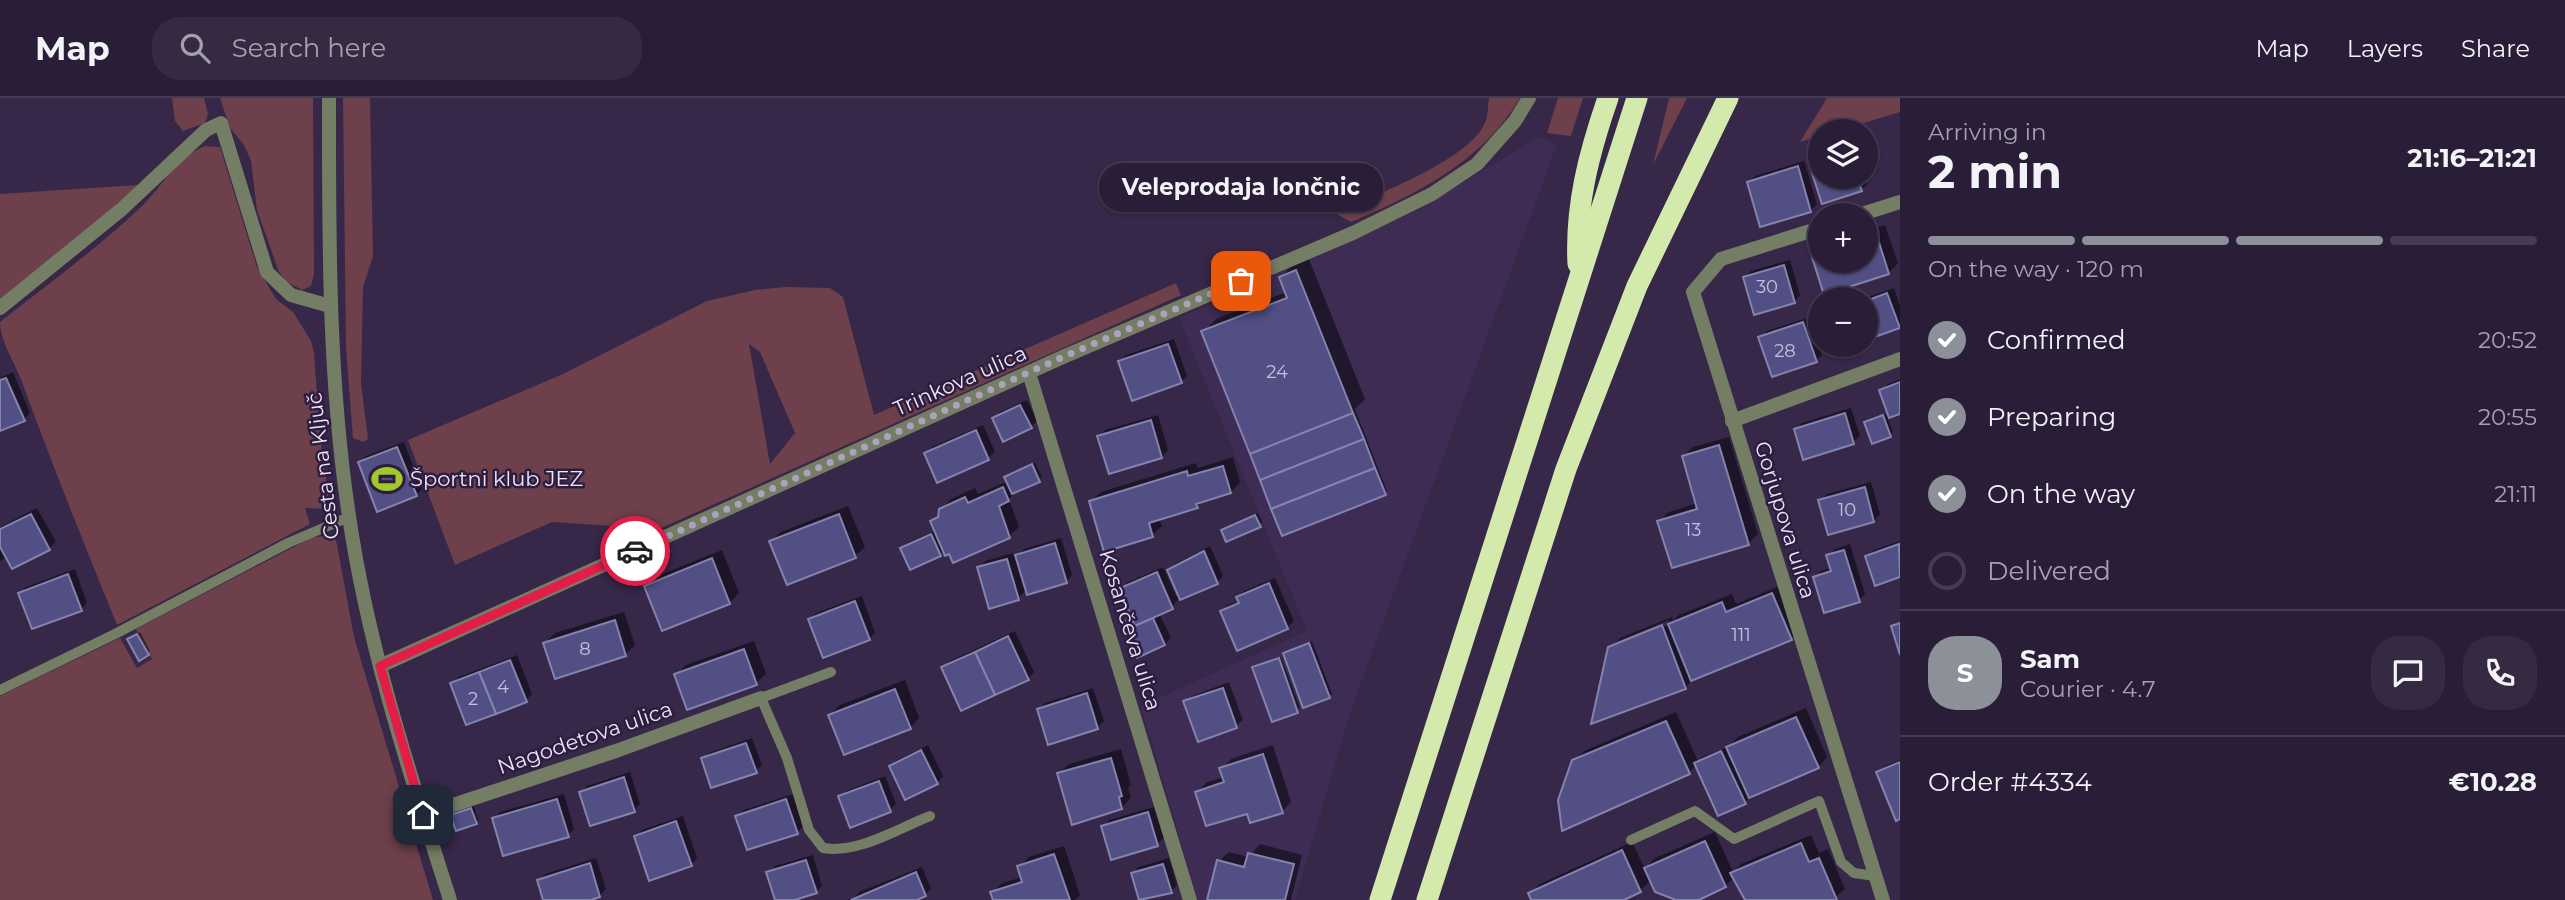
<!DOCTYPE html>
<meta charset="utf-8">
<style>
body{margin:0;font-family:Montserrat,sans-serif;background:#352a42;color:#f1f3f6;height:100vh;display:flex;flex-direction:column;font-size:26px;white-space:nowrap}
*{box-sizing:border-box;margin:0}
p{font-size:23px;color:#a5a2ad}
.icon{flex:none;width:38px;height:38px;fill:none;stroke:currentColor;stroke-width:2;stroke-linecap:round;stroke-linejoin:round}
.map{position:relative;flex:1;overflow:hidden}
.drawer{display:flex;flex-direction:column;background:#291d37;width:665px}
.drawer>*{flex:none}
.tools{position:absolute;left:1808px;top:21px;display:grid;gap:14px}
.tools a{display:grid;place-items:center;width:70px;height:70px;border-radius:50%;background:#291d37;box-shadow:0 2px 5px #0004,0 0 0 2px #453b52;font-size:35px}
.pin{position:absolute;display:grid;place-items:center;width:60px;height:60px;color:#fff;margin:-30px;border-radius:14px;box-shadow:0 4px 10px #0006}
.courier{position:absolute;display:grid;place-items:center;width:70px;height:70px;margin:-35px;border:5px solid #e11d48;border-radius:50%;background:#fff;color:#222;box-shadow:0 2px 9px #0007}
.bubble{position:absolute;height:49px;border-radius:24px;background:#291d37;box-shadow:0 2px 5px #0004,0 0 0 2px #453b52;font-size:23px;font-weight:700;line-height:49px;text-align:center}
.head em{font-style:normal;font-weight:700}
.head div{display:flex;flex-direction:column-reverse}
.head{display:flex;align-items:center;justify-content:space-between;height:119px;padding:0 28px}
h1{font-size:46px;font-weight:700;line-height:52px}
.bar{display:grid;grid-template-columns:repeat(4,1fr);gap:10px 7px;align-content:center;height:84px;padding:0 28px}
.bar i{height:9px;border-radius:5px;background:#453b52}
.bar .selected{background:#8c9099}
.bar p{grid-column:span 4}
.line{display:flex;align-items:center;gap:18px;padding:0 28px;border-top:2px solid #453b52}
.line div{flex:1}
.round{display:grid;place-items:center;flex:none;width:74px;height:74px;border-radius:28px;background:#352a42}
ol{padding:0 28px;list-style:none}
li{display:flex;align-items:center;gap:21px;height:77px}
li p{margin-inline-start:auto}
li .icon{padding:7px;border-radius:50%;background:#8c9099;color:#fff;stroke-width:4}
li:last-child{color:#a5a2ad}
li i{width:38px;height:38px;border:4px solid #453b52;border-radius:50%}
header{display:flex;align-items:center;gap:42px;box-sizing:border-box;height:98px;padding:0 35px;background:#291d37;border-bottom:2px solid #453b52}
header strong{font-size:33px}
nav{display:flex;gap:38px;margin-inline-start:auto;font-size:24px}
.search{width:490px;height:63px;background:#352a42;display:flex;align-items:center;gap:18px;box-sizing:border-box;padding:0 24px;border-radius:28px;color:#a5a2ad;font-size:26px}
main{display:flex;flex:1;min-height:0}
.map>svg:first-child{display:block}
</style>
<header>
<strong>Map</strong>
<div class="search"><svg class="icon" aria-label="search" viewBox="0 0 24 24"><circle cx="10" cy="10" r="6"/><path d="M15 15l6 6"/></svg>Search here</div>
<nav><a>Map</a><a>Layers</a><a>Share</a></nav>
</header>
<main>
<div class="map">
<svg width="1900" height="802" viewBox="0 0 1900 802">
<rect width="100%" height="100%" fill="#372749"/>
<path fill="#3f2c55" d="M1539,39L1557,46L1350,615L1295,802H1198L1141,608L1307,533L1179,220L1350,144L1418,111Z"/>
<g fill="#6d404b" fill-rule="evenodd">
<path d="M172,0H204L208,16L205,25L183,33L175,23Z"/>
<path d="M220,0H313L314,176L311,188L302,192L287,184L279,174L257,112L251,63L244,47L230,30Z"/>
<path d="M343,0H370L373,158L363,189L361,285L368,341L363,344L353,340L346,250Z"/>
<path d="M1489,0H1520C1482,64 1417,96 1351,124L1335,115C1372,98 1474,61 1486,22C1488,15 1488,7 1489,0Z"/>
<path d="M1558,0H1583L1571,38L1547,35Z"/>
<path d="M1669,0H1687L1653,67Z"/>
<path d="M1827,0H1900V14L1837,33H1820V38L1800,44Z"/>
<path d="M205,48L220,49L257,169L276,201L293,214L311,243L314,255L320,338L330,411L305,410L310,426L117,527C84,446 52,366 22,284C15,265 0,243 0,224C48,186 98,150 143,107C163,87 177,59 205,48Z"/>
<path d="M138,87L116,110L0,202V96Z"/>
<path d="M1176,185L1181,197L659,431L552,424L455,467L408,342L563,276L707,203L755,192L785,189L830,190L843,199L874,317ZM749,246L760,254L795,335L770,366Z"/>
<path d="M335,436L354,539L433,802H0V598L120,540L137,570L152,561L136,531L311,440Z"/>
</g>
<g fill="#0007">
<path d="M1820,56V79H1865L1867,86L1861,92L1823,103L1810,63Z"/>
<path d="M1804,63L1817,106L1811,112L1762,127L1749,84L1755,78Z"/>
<path d="M1885,127L1898,165L1888,175L1825,195L1813,157L1820,149V163H1866V133Z"/>
<path d="M1309,161L1365,301L1355,311L1387,393L1385,396L1203,234L1216,221L1286,194L1281,179L1293,167Z"/>
<path d="M1790,162L1800,197L1794,204L1745,179L1751,173Z"/>
<path d="M1894,190L1900,208V227L1866,240V201H1862Z"/>
<path d="M1810,219L1822,257L1816,263L1760,240L1767,233Z"/>
<path d="M1174,241L1187,278L1181,284L1120,264L1126,257Z"/>
<path d="M13,274L30,315L24,321L0,331V280Z"/>
<path d="M1900,281V314L1881,292L1888,286Z"/>
<path d="M1027,302L1037,323L1031,329L994,320L1000,314Z"/>
<path d="M1851,310L1860,338L1853,344L1796,331L1802,325Z"/>
<path d="M1886,316L1893,334L1890,337L1866,325Z"/>
<path d="M1158,317L1168,352L1162,359L1099,339L1105,332Z"/>
<path d="M983,327L995,354L988,360L938,383L926,356L932,349Z"/>
<path d="M1729,339L1758,436L1748,446L1659,423L1669,414L1698,405L1684,359L1693,349Z"/>
<path d="M404,344L422,391L416,397L360,364L366,358Z"/>
<path d="M1233,359L1240,384L1231,394L1204,402L1197,409L1159,420L1162,428L1152,437L1091,403L1101,394L1196,365L1198,370Z"/>
<path d="M1035,365L1042,379L1017,392L1009,401L1019,429L1009,438L950,454L945,452L940,457L911,470L902,450L909,444L936,432L932,423L951,401L975,390L978,396L1008,383L1009,377Z"/>
<path d="M1871,384L1880,416L1874,423L1820,403L1827,396Z"/>
<path d="M848,408L865,449L855,458L771,443L781,434Z"/>
<path d="M37,410L56,444L49,450L12,469L7,459L0,463V429Z"/>
<path d="M1258,415L1262,424L1260,427L1223,432Z"/>
<path d="M1061,440L1072,477L1066,484L1027,491L1018,500L979,470L985,463L1013,455L1015,460L1024,451Z"/>
<path d="M1900,443V477L1876,485L1867,458L1874,452Z"/>
<path d="M1850,446L1865,496L1859,502L1815,480L1821,473L1832,470L1828,457L1835,451Z"/>
<path d="M1210,448L1223,478L1217,484L1178,501L1172,509L1159,515L1171,540L1164,546L1125,525L1132,518L1120,492L1126,485L1163,469L1176,498L1180,497L1169,472L1175,466Z"/>
<path d="M722,452L739,495L730,504L663,531L646,488L655,479Z"/>
<path d="M75,471L87,505L81,511L20,495L26,489Z"/>
<path d="M1275,480L1294,523L1287,529L1238,550L1222,514L1228,507L1240,503L1238,499L1244,493Z"/>
<path d="M1782,487L1800,531L1791,541L1695,579L1685,590L1610,550L1616,544V548L1671,526L1669,522L1616,544L1620,540L1672,519L1673,523L1679,517L1732,496L1736,506Z"/>
<path d="M862,498L875,535L869,541L810,521L816,515Z"/>
<path d="M624,514L635,547L625,557L545,545L555,535Z"/>
<path d="M1015,533L1034,574L1028,581L943,569L950,563Z"/>
<path d="M140,534L150,553L147,556L129,541Z"/>
<path d="M754,543L766,576L756,585L676,577L686,567Z"/>
<path d="M1312,543L1332,596L1329,598L1285,556Z"/>
<path d="M517,557L532,596L526,602L452,585L459,579Z"/>
<path d="M1281,559L1300,610L1273,622L1254,570Z"/>
<path d="M905,582L919,620L910,630L830,617L840,607Z"/>
<path d="M1229,584L1243,622L1236,628L1199,641L1185,604L1192,598Z"/>
<path d="M1093,590L1104,623L1097,630L1039,611L1045,605Z"/>
<path d="M1806,610L1827,659L1818,669L1751,698L1745,704L1697,667L1689,674L1574,663L1584,653L1676,614L1698,663L1702,659L1728,649L1738,639Z"/>
<path d="M752,640L762,667L756,673L703,661L709,655Z"/>
<path d="M928,647L943,678L937,685L891,668L897,662Z"/>
<path d="M1273,647L1291,704L1282,714L1248,713L1197,694L1207,684L1224,679L1221,671L1231,661Z"/>
<path d="M1121,651L1131,687L1128,690L1131,700L1121,710L1059,675L1069,666Z"/>
<path d="M1900,662V719L1878,675L1885,668Z"/>
<path d="M630,674L640,706L634,712L580,694L587,688Z"/>
<path d="M885,678L896,706L890,712L840,699L846,693Z"/>
<path d="M564,696L574,731L568,737L494,720L500,714Z"/>
<path d="M793,696L803,728L797,735L737,718L744,712Z"/>
<path d="M474,708L478,722L476,725L452,717Z"/>
<path d="M1154,709L1164,740L1157,746L1103,729L1109,722Z"/>
<path d="M683,718L697,760L691,767L636,739L642,732Z"/>
<path d="M1715,734L1733,774L1741,766L1811,737L1819,755L1828,751L1845,791L1832,802H1747L1734,780L1725,788L1695,802H1682L1656,793L1651,782L1640,793L1620,802H1533L1530,795L1540,786L1632,744L1645,771L1655,760Z"/>
<path d="M1260,746L1302,757L1291,802H1209L1219,763L1229,754L1249,759Z"/>
<path d="M1064,748L1080,797L1075,802H995L992,795L1002,785L1023,779L1019,769L1029,759Z"/>
<path d="M813,757L822,788L816,794L789,802H777L768,775L775,768Z"/>
<path d="M596,760L606,791L599,798L585,802H545L539,782L545,776Z"/>
<path d="M1169,760L1177,787L1171,793L1141,802L1133,775L1139,769Z"/>
<path d="M922,769L931,791L925,797L912,802H853L859,794Z"/>
</g>
<g fill="#514f84" stroke="#8384ae" stroke-width="2">
<path d="M1820,59V79H1857L1862,93L1822,106L1808,63Z"/>
<path d="M1798,68L1811,114L1760,129L1747,84Z"/>
<path d="M1876,135L1889,176L1824,197L1811,156L1820,153V163H1866V139Z"/>
<path d="M1784,167L1795,205L1754,217L1743,179Z"/>
<path d="M1296,172L1353,315L1250,356L1201,233L1287,200L1279,179Z"/>
<path d="M1887,195L1900,230L1866,242V203Z"/>
<path d="M1803,224L1817,264L1772,279L1758,239Z"/>
<path d="M1168,246L1182,285L1132,303L1118,263Z"/>
<path d="M6,280L25,323L0,333V282Z"/>
<path d="M1900,284V316L1889,320L1879,292Z"/>
<path d="M1020,307L1032,330L1003,344L992,320Z"/>
<path d="M1353,315L1364,341L1260,382L1250,356Z"/>
<path d="M1845,315L1854,346L1803,362L1794,331Z"/>
<path d="M1883,317L1891,339L1872,346L1864,324Z"/>
<path d="M1151,322L1162,360L1109,376L1097,338Z"/>
<path d="M976,332L989,362L937,385L924,355Z"/>
<path d="M1364,341L1375,370L1271,411L1260,382Z"/>
<path d="M1719,347L1749,447L1672,470L1657,423L1697,411L1682,358Z"/>
<path d="M397,349L417,398L377,414L358,364Z"/>
<path d="M1032,366L1040,384L1012,396L1004,379Z"/>
<path d="M1223,368L1231,395L1196,406L1198,410L1149,425L1153,439L1104,454L1089,403L1187,373L1188,378Z"/>
<path d="M1375,370L1386,397L1282,438L1271,411Z"/>
<path d="M1003,389L1009,403L999,408L1010,440L953,465L949,456L945,458L930,423L938,419L939,411L965,399L968,405Z"/>
<path d="M1865,389L1874,424L1828,437L1818,402Z"/>
<path d="M31,416L50,452L12,471L0,449V431Z"/>
<path d="M839,416L856,460L787,487L769,443Z"/>
<path d="M1255,417L1261,429L1226,444L1221,432Z"/>
<path d="M931,436L941,458L910,472L900,450Z"/>
<path d="M1055,445L1067,485L1027,497L1015,457Z"/>
<path d="M1899,446L1900,479L1875,488L1865,458Z"/>
<path d="M1844,452L1860,504L1824,515L1813,479L1831,473L1826,457Z"/>
<path d="M1204,453L1218,486L1180,502L1167,472Z"/>
<path d="M712,460L730,506L662,533L644,488Z"/>
<path d="M1007,461L1019,502L989,511L977,469Z"/>
<path d="M1157,474L1173,511L1135,528L1118,491Z"/>
<path d="M68,476L82,513L32,531L18,495Z"/>
<path d="M1269,485L1288,531L1237,553L1220,513L1239,505L1236,499Z"/>
<path d="M1772,495L1792,542L1691,583L1668,526L1722,504L1726,514Z"/>
<path d="M855,503L870,542L823,560L808,521Z"/>
<path d="M1131,520L1135,528L1153,520L1165,547L1137,560L1123,524Z"/>
<path d="M615,522L626,558L555,581L543,545Z"/>
<path d="M1900,525V557L1891,528Z"/>
<path d="M1662,527L1686,591L1591,626L1608,549Z"/>
<path d="M137,536L149,557L139,563L127,541Z"/>
<path d="M1008,538L1029,582L995,597L975,554Z"/>
<path d="M1309,545L1330,600L1303,610L1283,555Z"/>
<path d="M744,551L757,587L687,612L674,576Z"/>
<path d="M975,554L995,597L961,613L941,569Z"/>
<path d="M1279,560L1298,615L1272,624L1252,569Z"/>
<path d="M510,562L527,604L496,616L479,574Z"/>
<path d="M479,574L496,616L466,627L450,585Z"/>
<path d="M1223,590L1237,630L1198,644L1183,603Z"/>
<path d="M895,591L911,631L844,657L828,617Z"/>
<path d="M1087,595L1098,631L1048,647L1037,611Z"/>
<path d="M1796,619L1819,670L1749,700L1726,649Z"/>
<path d="M1666,623L1690,676L1562,733L1558,702L1572,662Z"/>
<path d="M746,645L757,675L711,690L701,660Z"/>
<path d="M921,652L938,686L905,702L889,668Z"/>
<path d="M1721,653L1746,706L1718,718L1694,665Z"/>
<path d="M1263,656L1283,715L1250,725L1247,716L1206,728L1195,694L1224,684L1219,670Z"/>
<path d="M1111,660L1122,698L1119,699L1122,711L1072,727L1057,675Z"/>
<path d="M1900,664V721L1896,723L1876,674Z"/>
<path d="M624,679L635,714L590,728L579,694Z"/>
<path d="M879,683L891,714L850,730L838,698Z"/>
<path d="M557,701L569,739L503,758L492,720Z"/>
<path d="M786,701L798,736L747,752L735,718Z"/>
<path d="M471,710L477,726L456,733L450,717Z"/>
<path d="M1148,714L1158,748L1111,762L1101,728Z"/>
<path d="M676,723L692,768L649,783L634,738Z"/>
<path d="M1705,743L1726,789L1699,802H1676L1655,794L1644,770Z"/>
<path d="M1801,745L1809,764L1819,760L1837,802H1745L1730,775Z"/>
<path d="M1622,752L1641,794L1624,802H1531L1528,795Z"/>
<path d="M1248,755L1294,766L1285,802H1207L1217,762L1244,769Z"/>
<path d="M1054,756L1070,802H993L990,794L1022,784L1017,768Z"/>
<path d="M806,762L817,795L795,802H775L766,774Z"/>
<path d="M590,765L600,799L591,802H543L537,782Z"/>
<path d="M1163,766L1172,795L1139,802L1131,775Z"/>
<path d="M916,774L926,798L917,802H851Z"/>
</g>
<g fill="none" stroke-linecap="round" stroke-linejoin="round">
<g stroke="#747e65" stroke-width="10">
<path d="M831,574L761,600L787,660L809,732L823,750C858,756 897,731 930,718"/>
<path d="M0,592L115,536L288,445L349,419"/>
<path d="M1631,742L1695,713L1734,741L1819,703L1841,764L1854,775L1875,778"/>
</g>
<g stroke="#747e65" stroke-width="14">
<path d="M1859,117L1900,104"/>
<path d="M1820,130L1721,161L1693,194L1883,802"/>
<path d="M0,210L122,111L206,32L221,25L267,174L291,197L330,208"/>
<path d="M1029,275L1190,802"/>
<path d="M1732,323L1900,261"/>
<path d="M380,568L1065,258L1353,135L1432,96L1477,66L1515,23L1529,0"/>
<path d="M423,717L616,653L761,600"/>
</g>
<path stroke="#747e65" stroke-width="14" d="M329,0C329,140 328,279 349,418C368,549 410,676 450,802"/>
<g stroke="#d4eaac" stroke-width="21">
<path d="M1578,166C1575,108 1589,55 1608,0"/>
<path d="M1380,802L1637,0"/>
<path d="M1427,802L1566,371L1637,188L1728,0"/>
</g>
</g>
<g fill="none" stroke-linecap="round" stroke-linejoin="round">
<path stroke="#ada2bd" stroke-width="7" stroke-dasharray="0 12.6" d="M635,453L1065,258L1241,183"/>
<path stroke="#e11d48" stroke-width="9" d="M423,717L380,568L635,453"/>
</g>
<defs>
<g id="stadium-bare" transform="scale(2.415)"><path d="M0-5a6.5 5 0 1 0 0 10a6.5 5 0 1 0 0-10ZM-3.5-1.8h7v3.6h-7Z" fill="#a0ca2c" stroke="#2d1d3e" stroke-width="2.5" paint-order="stroke"/></g>
</defs>
<g fill-rule="evenodd">
<use href="#stadium-bare" x="387" y="381"/>
</g>
<g text-anchor="middle" stroke-width="5" stroke-linejoin="round" paint-order="stroke">
<g font-size="18" fill="#c6bfdd">
<text x="1767" y="195">30</text>
<text x="1785" y="259">28</text>
<text x="1277" y="280">24</text>
<text x="1847" y="418">10</text>
<text x="1693" y="438">13</text>
<text x="1741" y="543">111</text>
<text x="585" y="557">8</text>
<text x="503" y="595">4</text>
<text x="473" y="607">2</text>
</g>
<g font-size="21" fill="#ede4fb" stroke="#2d1d3e">
<text transform="translate(960 283) rotate(-24)" y="7">Trinkova ulica</text>
<text transform="translate(323 368) rotate(-97)" y="7">Cesta na Ključ</text>
<text transform="translate(1785 422) rotate(73)" y="7">Gorjupova ulica</text>
<text transform="translate(1130 532) rotate(73)" y="7">Kosančeva ulica</text>
<text transform="translate(585 640) rotate(-19)" y="7">Nagodetova ulica</text>
</g>
<g font-size="21" fill="#ede4fb" stroke="#2d1d3e" text-anchor="start">
<text x="410" y="388">Športni klub JEZ</text>
</g>
</g>
</svg>
<div class="tools">
<a><svg class="icon" aria-label="layers" viewBox="0 0 24 24"><path d="M12 4l9 5-9 5-9-5zM3 14l9 5 9-5"/></svg></a>
<a>+</a>
<a>−</a>
</div>
<div class="pin" style="left:1241px;top:183px;background:#ea580c"><svg class="icon" aria-label="bag" viewBox="0 0 24 24"><path d="M5 8h14l-1 12H6zM9 8a3 3 0 0 1 6 0"/></svg></div>
<div class="pin" style="left:423px;top:717px;background:#1f2937"><svg class="icon" aria-label="home" viewBox="0 0 24 24"><path d="M3 11l9-7 9 7M6 9v11h12V9"/></svg></div>
<div class="courier" style="left:635px;top:453px"><svg class="icon" aria-label="car" viewBox="0 0 24 24"><path d="M5 17H2v-5l4-1 3-4h7l3 4 3 1v5h-3M9 17h6M6 11h13"/><circle cx="7" cy="17" r="2"/><circle cx="17" cy="17" r="2"/></svg></div>
<div class="bubble" style="left:1099px;top:65px;width:284px">Veleprodaja lončnic</div>
</div>
<section class="drawer">
<div class="head"><div><h1>2 min</h1><p>Arriving in</p></div><em>21:16–21:21</em></div>
<div class="bar"><i class="selected"></i><i class="selected"></i><i class="selected"></i><i></i><p>On the way · 120 m</p></div>
<ol>
<li><svg class="icon" aria-label="check" viewBox="0 0 24 24"><path d="M5 12l5 5 9-10"/></svg>Confirmed<p>20:52</p></li>
<li><svg class="icon" aria-label="check" viewBox="0 0 24 24"><path d="M5 12l5 5 9-10"/></svg>Preparing<p>20:55</p></li>
<li><svg class="icon" aria-label="check" viewBox="0 0 24 24"><path d="M5 12l5 5 9-10"/></svg>On the way<p>21:11</p></li>
<li><i></i>Delivered</li>
</ol>
<div class="line" style="height:126px"><b class="round" style="background:#8c9099;color:#fff">S</b><div><b>Sam</b><p>Courier · 4.7</p></div><a class="round"><svg class="icon" aria-label="chat" viewBox="0 0 24 24"><path d="M4 5h16v11H9l-5 4z"/></svg></a><a class="round"><svg class="icon" aria-label="phone" viewBox="0 0 24 24"><path d="M5 4h4l2 5-3 2q2 4 5 5l2-3 5 2v4C11 20 4 13 5 4z"/></svg></a></div>
<div class="line" style="height:91px"><div>Order #4334</div><b>€10.28</b></div>
</section>
</main>
